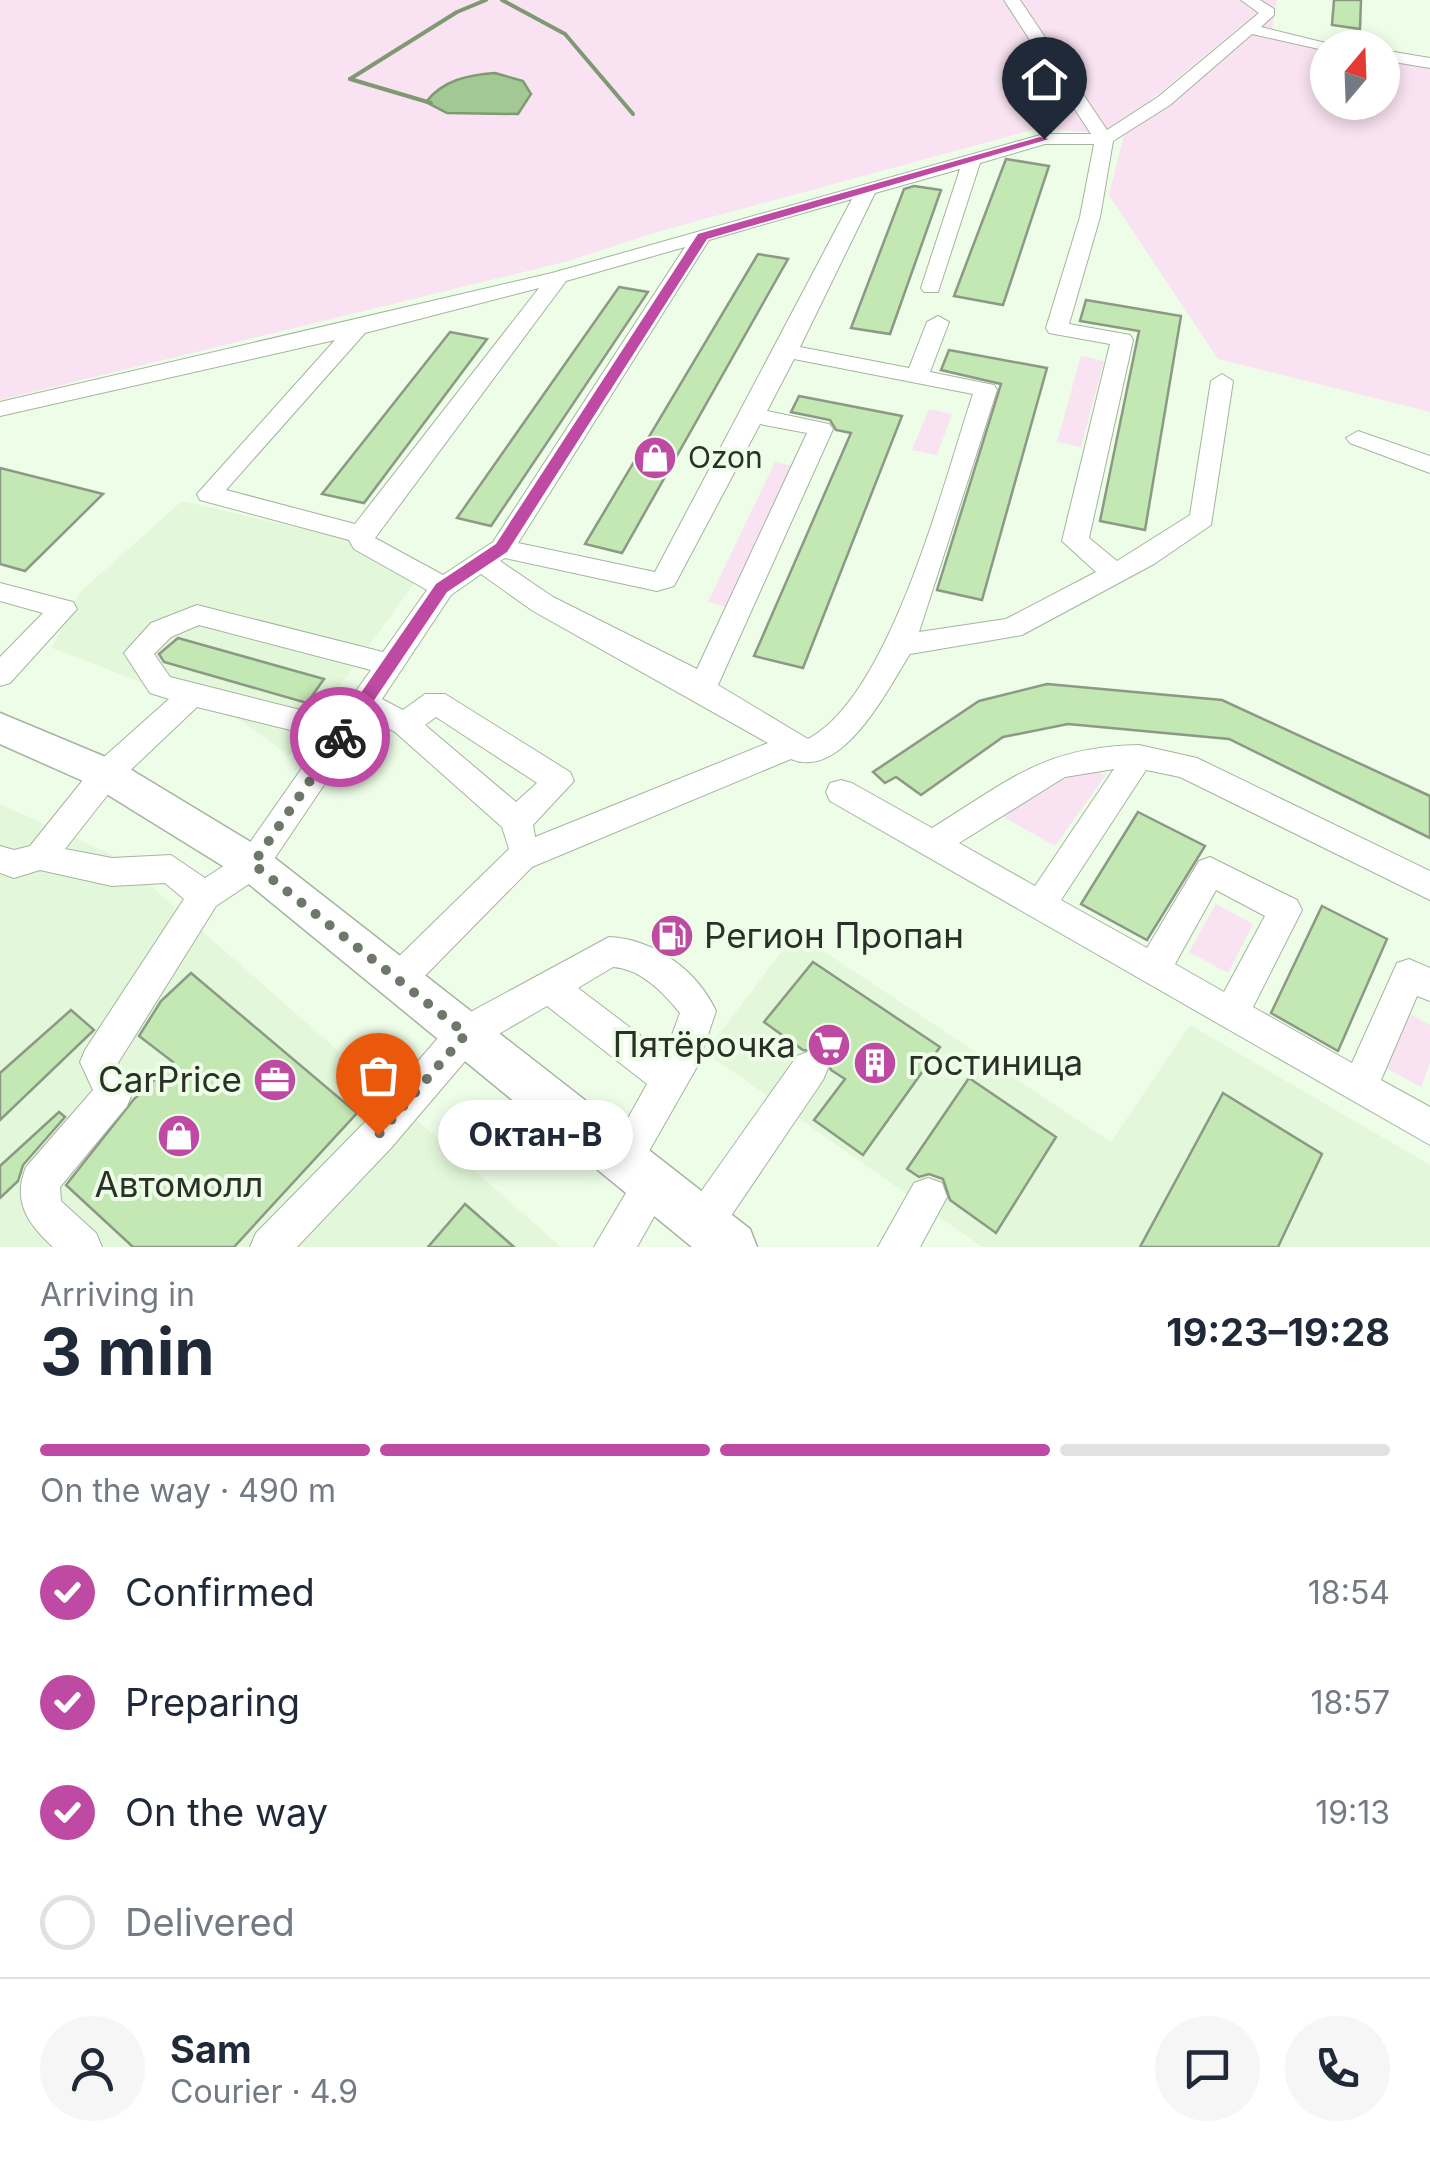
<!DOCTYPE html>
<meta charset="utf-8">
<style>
body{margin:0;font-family:Inter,sans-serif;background:#f6f6f7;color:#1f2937;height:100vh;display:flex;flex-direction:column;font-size:38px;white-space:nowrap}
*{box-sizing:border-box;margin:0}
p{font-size:32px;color:#747a83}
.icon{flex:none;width:55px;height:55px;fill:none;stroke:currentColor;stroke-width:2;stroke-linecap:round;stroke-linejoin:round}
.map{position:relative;height:1247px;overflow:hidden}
.details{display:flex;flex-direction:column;background:#fff;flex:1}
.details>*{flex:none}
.needle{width:65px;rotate:19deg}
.tools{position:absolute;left:1310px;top:30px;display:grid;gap:20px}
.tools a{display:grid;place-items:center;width:90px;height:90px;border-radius:50%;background:#fff;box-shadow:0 5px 15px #0003;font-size:50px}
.pin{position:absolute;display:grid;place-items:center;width:85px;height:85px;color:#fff;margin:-102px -42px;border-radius:50% 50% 50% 0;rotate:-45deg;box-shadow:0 0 10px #0007}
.pin .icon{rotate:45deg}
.courier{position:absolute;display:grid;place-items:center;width:100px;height:100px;margin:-50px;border:8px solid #be4aa3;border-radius:50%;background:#fff;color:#222;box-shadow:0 2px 12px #0007}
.bubble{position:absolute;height:70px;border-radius:35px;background:#fff;box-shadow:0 5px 15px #0003;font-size:32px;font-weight:700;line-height:70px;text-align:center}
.head em{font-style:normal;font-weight:700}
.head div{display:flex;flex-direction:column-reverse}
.head{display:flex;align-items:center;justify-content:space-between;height:170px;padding:0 40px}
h1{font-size:65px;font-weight:700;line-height:75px}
.bar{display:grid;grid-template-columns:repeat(4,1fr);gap:15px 10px;align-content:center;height:120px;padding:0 40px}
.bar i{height:12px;border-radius:8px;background:#e0e1e3}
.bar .selected{background:#be4aa3}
.bar p{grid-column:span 4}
.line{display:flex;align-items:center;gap:25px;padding:0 40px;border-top:2px solid #e0e1e3}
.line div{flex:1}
.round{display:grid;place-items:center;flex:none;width:105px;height:105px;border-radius:52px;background:#f6f6f7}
ol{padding:0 40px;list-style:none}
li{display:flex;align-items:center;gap:30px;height:110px}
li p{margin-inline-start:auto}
li .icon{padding:10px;border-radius:50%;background:#be4aa3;color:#fff;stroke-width:4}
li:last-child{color:#747a83}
li i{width:55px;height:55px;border:5px solid #e0e1e3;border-radius:50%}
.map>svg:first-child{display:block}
</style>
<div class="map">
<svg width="1430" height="1247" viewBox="0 0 1430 1247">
<rect width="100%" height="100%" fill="#edfde7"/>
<g fill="#e3f8da">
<path d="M182,501L358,542L421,574L289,756L240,720L52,648L78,594Z"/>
<path d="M0,804L119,858L561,1247H0Z"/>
<path d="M796,933L1111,1142L1190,1025L1430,1165V1247H982L705,1052Z"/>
</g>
<g fill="#f9e2f1">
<path d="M0,0H1277L1272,30L1242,25L1111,133L1035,129L657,232L568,261L0,400Z"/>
<path d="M1253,35L1327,49L1328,102H1382L1383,59L1430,67V412L1218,359L1109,195L1124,135Z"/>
<path d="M1081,356L1104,361L1081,447L1057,442Z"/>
<path d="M929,409L952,414L937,455L912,450Z"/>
<path d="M775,462L799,467L734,609L708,602Z"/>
<path d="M1096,770L1105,776L1055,846L1002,816L1059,777Z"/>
<path d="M1216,904L1253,924L1228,973L1189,952Z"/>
<path d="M1408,1013L1430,1025V1063L1421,1087L1386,1068Z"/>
</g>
<path fill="#a4c894" stroke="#7f9a73" stroke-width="2.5" d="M495,73L523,81L531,94L518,114L447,113L426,102C443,80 468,75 495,73Z"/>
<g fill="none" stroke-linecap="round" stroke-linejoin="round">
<g stroke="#7f9a73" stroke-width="4">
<path d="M502,0L565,34L633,114"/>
<path d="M350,79L457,12L486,0"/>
<path d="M350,79L431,103"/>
</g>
</g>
<g fill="#c3e8b3" stroke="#8b9985" stroke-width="2.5">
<path d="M1334,0H1361L1360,29L1332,25Z"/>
<path d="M1006,159L1049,166L1003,305L954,296Z"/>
<path d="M914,186L941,190L890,334L851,328L904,189Z"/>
<path d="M758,254L788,259L622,553L585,544Z"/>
<path d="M619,287L648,292L491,526L457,518Z"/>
<path d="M1086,300L1181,316L1145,530L1100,521L1139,331L1080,321Z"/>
<path d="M450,332L487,339L364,503L322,494Z"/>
<path d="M949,350L1047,368L982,600L937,590L1001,384L941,370Z"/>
<path d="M799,396L902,416L803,668L754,656L851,433L836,430L830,420L791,412Z"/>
<path d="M0,468L103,494L25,571L0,564Z"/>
<path d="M178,638L324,679L307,703L164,662L159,654Z"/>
<path d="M1047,684L1222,700L1430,796V838L1229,739L1068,724L1003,737L921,795L896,777L885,783L873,772L979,701Z"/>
<path d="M1138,812L1205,846L1147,940L1081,904Z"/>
<path d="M1322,906L1387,939L1338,1051L1271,1013Z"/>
<path d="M813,962L940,1047L863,1155L814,1120L845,1079L831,1070L824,1052L803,1050L764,1022Z"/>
<path d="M191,973L357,1113L234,1247H133L66,1185L134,1099L173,1062L139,1036L161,1001Z"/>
<path d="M71,1010L94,1030L0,1120V1073Z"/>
<path d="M969,1078L1056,1137L996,1233L950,1200L943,1179L929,1174L919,1177L907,1169Z"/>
<path d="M1223,1093L1322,1154L1278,1247H1140Z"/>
<path d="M59,1112L65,1117L23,1165L18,1181L0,1198V1166Z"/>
<path d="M465,1204L514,1247H428Z"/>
</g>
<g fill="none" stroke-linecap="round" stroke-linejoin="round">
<g stroke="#a5b49f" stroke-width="2">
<g id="minor">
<path d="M1004,0H1020L1107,130L1158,97L1259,13L1241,0H1260L1274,9V15L1261,27L1346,48L1328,51L1252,34L1170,105L1113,141L1100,217L1069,324L1130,335L1133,340L1089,538L1117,561L1190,515L1211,381L1222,374L1233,381L1211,525L1154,564L1022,635L910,654C888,688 843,781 791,759L532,867L409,992L397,997L385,992L380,981L385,970L509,849L502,827L395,732L369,718L264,874L216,906L118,1063L132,1094L127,1106L60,1187L61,1201L96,1233L102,1247H53C28,1224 12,1202 26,1167L93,1090L80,1062L85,1050L184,899L165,883L112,886L40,870L14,878L0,873V846L14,850L30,846L95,765L169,699L150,693L124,653L151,623L197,605L383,652L427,590L354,549L349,540L200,500L197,494L335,340L0,416V402L552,273L1044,134H1091ZM1045,144H1094L1080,217L1046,328L1049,333L1110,344L1062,541L1096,572L1006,619L919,632L997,390L994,385L930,372L949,322L938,316L927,322L909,368L800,347L875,193L960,169L921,288L924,292H938L980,163ZM852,199L655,572L518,543L709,240ZM685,247L493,542L443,575L375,538L566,281ZM539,288L355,524L226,490L365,333ZM794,359L973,394C943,483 891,695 808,739L718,685L833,429L829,424L767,411ZM760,424L807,433L697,669L553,597L500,561L505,558L657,591L674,586ZM481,574L533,611L768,743L535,837L533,825L574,781L570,772L445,694H425L403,710L382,699L451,595ZM199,625L371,670L336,719L170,677L154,654L171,637ZM197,707L323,738L242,854L205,878L171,855L112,858L65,849L117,783ZM436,717L537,783L516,802L425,725Z"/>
<path d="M1382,50L1430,58V68L1382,60Z"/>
<path d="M1358,431L1430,456V473L1350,443L1346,438Z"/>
<path d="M0,583L73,602L77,609L10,683L0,686V657L43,613L0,601Z"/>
<path d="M1139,745L1197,758L1430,871V900L1180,777L1146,770L1061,900L1147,948L1199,861L1210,857L1297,900L1302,910L1253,1007L1352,1063L1397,963L1409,959L1430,968V1001L1417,996L1381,1080L1430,1107V1145L830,801L826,792L830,783L841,780L852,783L932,828C1010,780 1043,747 1139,745ZM1114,769L1035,886L959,843L1065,777ZM1216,890L1265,916L1224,992L1175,964Z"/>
<path d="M609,937C654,939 697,970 716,1011L698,1065L636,1174L623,1180L610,1174L604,1161L647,1084L547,1006L478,1046L391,1148L297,1247H250L256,1233L365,1122L452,1022ZM613,967C641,969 663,992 680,1013L665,1054L578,988Z"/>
<path d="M810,1051L823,1056L828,1068L823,1080L716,1238L702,1244L688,1238L682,1224L688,1210L797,1056Z"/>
<path d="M653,1166L667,1171L672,1185L637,1247H594L639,1171Z"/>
<path d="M928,1178L942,1183L947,1197L920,1247H878L914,1183Z"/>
</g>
</g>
<g stroke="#a5b49f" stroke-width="3">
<path id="major" d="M0,713L120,763L267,852L750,1229L757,1247H692L239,876L92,785L0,744Z"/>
</g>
<use href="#minor" fill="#fff" fill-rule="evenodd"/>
<use href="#major" fill="#fff" fill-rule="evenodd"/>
</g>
<path fill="#be4aa3" d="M1040,137L1049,139L707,239L507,552L447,592L346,742H334V732L436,584L496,544L698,234Z"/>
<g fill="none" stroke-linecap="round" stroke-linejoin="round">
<path stroke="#6e786a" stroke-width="10" stroke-dasharray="0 18" d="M340,737L253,864L466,1034L378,1135"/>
</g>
<defs>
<g id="shop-disc" transform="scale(2.25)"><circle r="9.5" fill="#be4aa3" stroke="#edfde7"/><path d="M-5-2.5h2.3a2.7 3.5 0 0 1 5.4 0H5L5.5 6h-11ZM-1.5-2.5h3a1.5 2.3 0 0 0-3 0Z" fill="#fff"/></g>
<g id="fuel-disc" transform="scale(2.25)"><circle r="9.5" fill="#be4aa3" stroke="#edfde7"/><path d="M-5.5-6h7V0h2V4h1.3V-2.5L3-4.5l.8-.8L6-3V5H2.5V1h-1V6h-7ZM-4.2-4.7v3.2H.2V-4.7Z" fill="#fff"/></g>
<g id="supermarket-disc" transform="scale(2.25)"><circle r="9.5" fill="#be4aa3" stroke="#edfde7"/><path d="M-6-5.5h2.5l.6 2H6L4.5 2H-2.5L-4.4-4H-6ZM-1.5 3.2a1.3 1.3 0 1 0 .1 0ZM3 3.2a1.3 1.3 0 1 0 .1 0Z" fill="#fff"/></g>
<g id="building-disc" transform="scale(2.25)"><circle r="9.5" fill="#be4aa3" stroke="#edfde7"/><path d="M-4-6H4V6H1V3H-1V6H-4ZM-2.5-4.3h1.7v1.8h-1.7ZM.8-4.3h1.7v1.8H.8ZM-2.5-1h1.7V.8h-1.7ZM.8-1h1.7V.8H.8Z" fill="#fff"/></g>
<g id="office-disc" transform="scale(2.25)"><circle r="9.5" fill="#be4aa3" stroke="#edfde7"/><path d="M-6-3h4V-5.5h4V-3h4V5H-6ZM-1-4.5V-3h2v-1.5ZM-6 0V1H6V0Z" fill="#fff"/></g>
</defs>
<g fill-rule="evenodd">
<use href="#shop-disc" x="655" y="458"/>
<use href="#fuel-disc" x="672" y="936"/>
<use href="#supermarket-disc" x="829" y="1045"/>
<use href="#building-disc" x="875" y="1063"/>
<use href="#office-disc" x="275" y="1080"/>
<use href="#shop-disc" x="179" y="1136"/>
</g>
<g text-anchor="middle" stroke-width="8" stroke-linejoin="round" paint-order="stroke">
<g font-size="30" fill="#2a3027" stroke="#edfde7" text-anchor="start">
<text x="688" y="468">Ozon</text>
</g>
<g font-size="35" fill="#2a3027" stroke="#edfde7" text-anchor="start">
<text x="704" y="948">Регион Пропан</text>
<text x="796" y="1057" text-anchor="end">Пятёрочка</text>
<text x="908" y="1075">гостиница</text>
<text x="242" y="1092" text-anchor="end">CarPrice</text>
<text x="179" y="1197" text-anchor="middle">Автомолл</text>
</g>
</g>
</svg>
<div class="tools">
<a><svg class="needle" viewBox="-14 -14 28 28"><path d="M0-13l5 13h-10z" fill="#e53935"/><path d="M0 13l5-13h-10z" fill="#747a83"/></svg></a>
</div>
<div class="pin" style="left:378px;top:1135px;background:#ea580c"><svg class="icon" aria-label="bag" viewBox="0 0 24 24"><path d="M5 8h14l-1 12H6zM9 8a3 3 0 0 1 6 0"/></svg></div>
<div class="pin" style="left:1044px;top:139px;background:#1f2937"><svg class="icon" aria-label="home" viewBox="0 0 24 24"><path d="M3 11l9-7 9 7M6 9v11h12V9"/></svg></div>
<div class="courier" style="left:340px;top:737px"><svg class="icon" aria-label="bike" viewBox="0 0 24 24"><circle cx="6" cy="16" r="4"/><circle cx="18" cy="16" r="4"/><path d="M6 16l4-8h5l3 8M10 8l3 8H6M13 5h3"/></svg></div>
<div class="bubble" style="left:438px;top:1100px;width:195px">Октан-В</div>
</div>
<section class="details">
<div class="head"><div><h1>3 min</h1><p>Arriving in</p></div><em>19:23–19:28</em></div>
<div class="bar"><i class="selected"></i><i class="selected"></i><i class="selected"></i><i></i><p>On the way · 490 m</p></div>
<ol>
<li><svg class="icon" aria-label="check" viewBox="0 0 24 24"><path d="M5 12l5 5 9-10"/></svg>Confirmed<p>18:54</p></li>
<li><svg class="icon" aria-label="check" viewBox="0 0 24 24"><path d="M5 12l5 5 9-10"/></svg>Preparing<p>18:57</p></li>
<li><svg class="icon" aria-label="check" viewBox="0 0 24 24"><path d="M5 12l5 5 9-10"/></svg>On the way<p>19:13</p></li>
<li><i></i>Delivered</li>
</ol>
<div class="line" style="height:180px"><a class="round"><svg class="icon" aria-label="person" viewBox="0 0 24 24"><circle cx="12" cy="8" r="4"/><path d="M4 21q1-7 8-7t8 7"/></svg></a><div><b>Sam</b><p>Courier · 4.9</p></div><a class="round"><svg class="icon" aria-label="chat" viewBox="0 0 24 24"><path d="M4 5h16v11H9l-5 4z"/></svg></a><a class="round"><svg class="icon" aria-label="phone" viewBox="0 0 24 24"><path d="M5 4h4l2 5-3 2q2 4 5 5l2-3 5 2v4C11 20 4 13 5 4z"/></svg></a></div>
</section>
